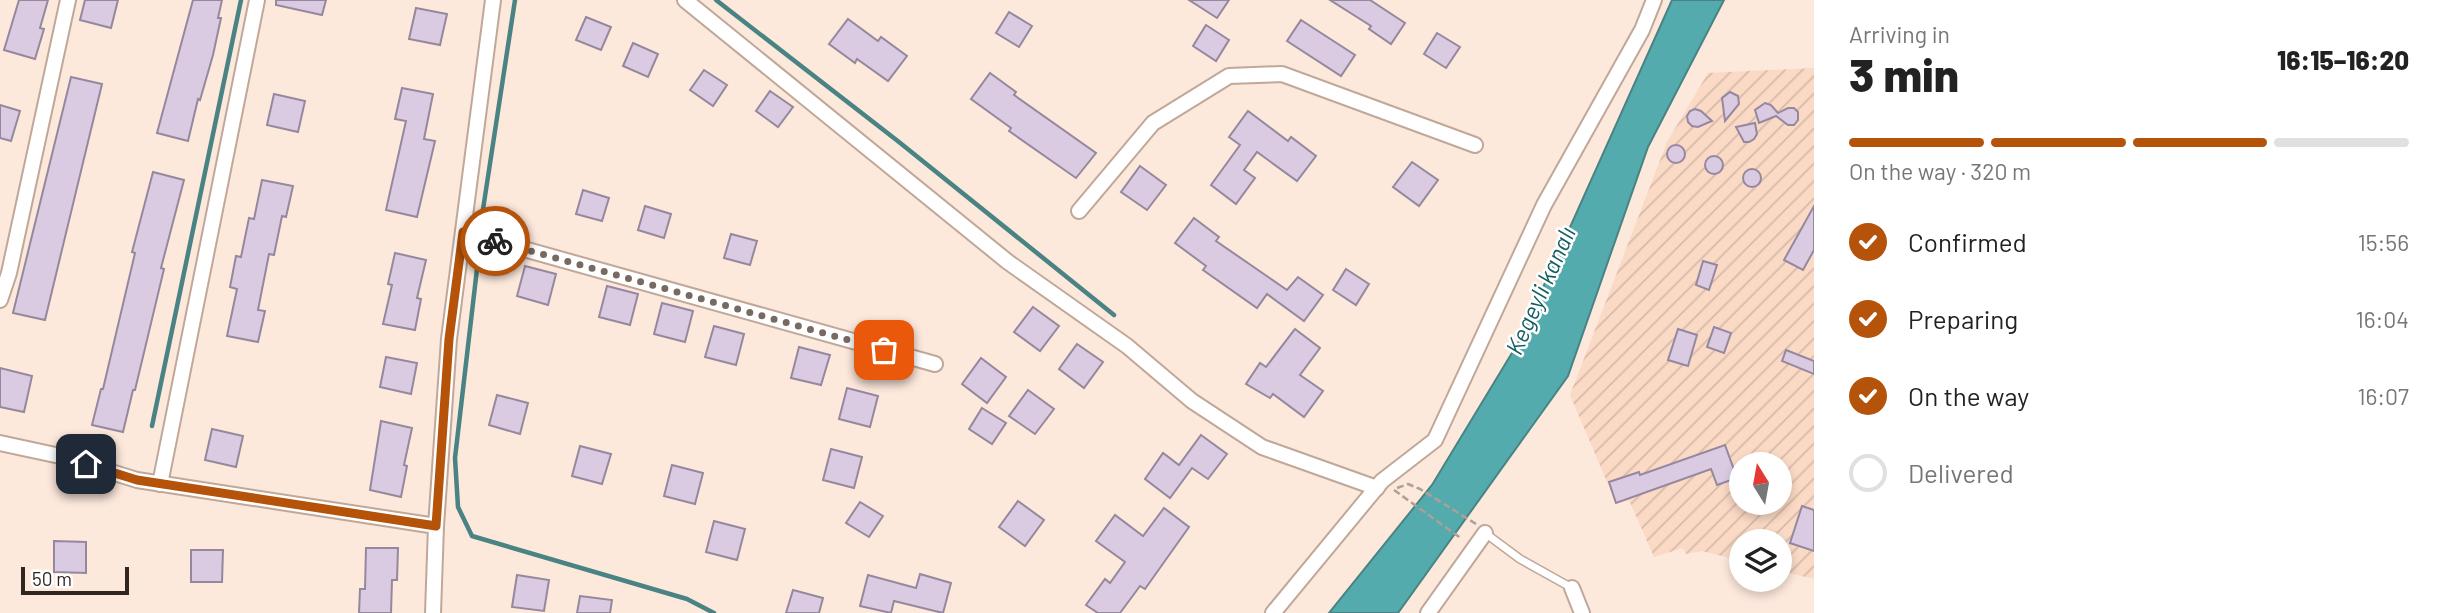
<!DOCTYPE html>
<meta charset="utf-8">
<style>
body{margin:0;font-family:Barlow,sans-serif;background:#f6f6f6;color:#222;height:100vh;display:flex;flex-direction:column;font-size:26px;white-space:nowrap}
*{box-sizing:border-box;margin:0}
p{font-size:23px;color:#767676}
.icon{flex:none;width:38px;height:38px;fill:none;stroke:currentColor;stroke-width:2;stroke-linecap:round;stroke-linejoin:round}
.map{position:relative;flex:1;overflow:hidden}
.side{display:flex;flex-direction:column;background:#fff;width:630px}
.side>*{flex:none}
.needle{width:46px;rotate:349deg}
.controls{position:absolute;left:1729px;top:452px;display:grid;gap:14px}
.controls a{display:grid;place-items:center;width:63px;height:63px;border-radius:50%;background:#fff;box-shadow:0 4px 10px #0003;font-size:35px}
.scale{position:absolute;left:21px;bottom:18px;width:108px;box-sizing:border-box;padding-left:7px;border:4px solid #2f2620;border-top:0;font-size:19px;line-height:24px;white-space:nowrap;color:#2f2620;-webkit-text-stroke:5px #fff;paint-order:stroke}
.pin{position:absolute;display:grid;place-items:center;width:60px;height:60px;color:#fff;margin:-30px;border-radius:14px;box-shadow:0 4px 10px #0006}
.courier{position:absolute;display:grid;place-items:center;width:70px;height:70px;margin:-35px;border:5px solid #b45309;border-radius:50%;background:#fff;color:#222;box-shadow:0 2px 9px #0007}
.overview em{font-style:normal;font-weight:800}
.overview div{display:flex;flex-direction:column-reverse}
.overview{display:flex;align-items:center;justify-content:space-between;height:119px;padding:0 35px}
h1{font-size:46px;font-weight:800;line-height:52px}
.bar{display:grid;grid-template-columns:repeat(4,1fr);gap:10px 7px;align-content:center;height:84px;padding:0 35px}
.bar i{height:9px;border-radius:5px;background:#e0e0e0}
.bar .current{background:#b45309}
.bar p{grid-column:span 4}
ol{padding:0 35px;list-style:none}
li{display:flex;align-items:center;gap:21px;height:77px}
li p{margin-inline-start:auto}
li .icon{padding:7px;border-radius:50%;background:#b45309;color:#fff;stroke-width:4}
li:last-child{color:#767676}
li i{width:38px;height:38px;border:4px solid #e0e0e0;border-radius:50%}
main{display:flex;flex:1;min-height:0}
.map>svg:first-child{display:block}
</style>
<main>
<div class="map">
<svg width="1814" height="613" viewBox="0 0 1814 613">
<defs>
<pattern id="industrial-furrows" width="10" height="10" patternUnits="userSpaceOnUse" patternTransform="scale(1.75)"><rect width="10" height="10" fill="#fad9c5"/><path d="M-1 1l2-2M0 10L10 0M9 11l2-2" fill="none" stroke="#d7baa9"/></pattern>
</defs>
<rect width="100%" height="100%" fill="#fde8dc"/>
<path fill="url(#industrial-furrows)" fill-rule="evenodd" d="M1814,68V579L1780,571V541H1741V561L1702,551L1686,554L1683,548L1654,557L1629,500L1616,503L1570,395L1667,142L1708,73ZM1741,464H1780V502H1741Z"/>
<path fill="#54abad" stroke="#498383" stroke-width="2" d="M1672,0H1724L1648,147L1568,376L1398,613H1329L1432,485L1518,343Z"/>
<g fill="none" stroke-linecap="round" stroke-linejoin="round">
<g stroke="#498383" stroke-width="4.5">
<path d="M716,0L899,142L1114,315"/>
<path d="M480,229L515,0"/>
<path d="M480,243L455,458L458,507L472,536L687,599L714,613"/>
<path d="M152,426L241,0"/>
</g>
</g>
<g fill="#dacbe3" stroke="#95889d" stroke-width="2">
<path d="M19,0H48L40,28L44,29L35,59L4,50Z"/>
<path d="M85,0H118L111,28L80,20Z"/>
<path d="M193,0H222L218,18H221L213,55L200,100L198,99L188,141L157,133Z"/>
<path d="M276,0H326L322,15L276,5Z"/>
<path d="M1189,0H1229L1217,18Z"/>
<path d="M1330,0H1370L1405,23L1391,44L1369,29L1371,26Z"/>
<path d="M416,8L447,14L440,45L409,39Z"/>
<path d="M1009,12L1032,26L1019,47L996,33Z"/>
<path d="M586,17L611,27L601,50L576,40Z"/>
<path d="M848,19L878,41L881,37L907,56L888,81L857,59L855,63L829,44Z"/>
<path d="M1301,20L1355,55L1341,76L1287,41Z"/>
<path d="M1206,25L1229,40L1216,61L1193,46Z"/>
<path d="M1437,33L1460,47L1446,68L1424,54Z"/>
<path d="M633,43L658,54L648,77L623,66Z"/>
<path d="M704,70L727,85L713,106L690,90Z"/>
<path d="M990,73L1016,92L1014,95L1096,153L1076,178L1009,131L1011,128L971,99Z"/>
<path d="M71,77L102,84L45,320L13,313Z"/>
<path d="M402,88L433,94L424,139L435,141L417,217L386,210L406,121L395,119Z"/>
<path d="M770,91L793,107L778,127L756,111Z"/>
<path d="M1730,92L1738,96L1739,104L1725,121L1722,98Z"/>
<path d="M274,94L305,101L298,132L267,125Z"/>
<path d="M1765,103L1771,105L1778,113L1788,108H1794L1798,112V120L1794,125H1788L1776,116L1759,123L1755,110Z"/>
<path d="M0,105L20,111L11,141L0,138Z"/>
<path d="M1695,109L1701,111L1712,121L1698,127L1692,126L1688,122L1687,116L1690,111Z"/>
<path d="M1248,111L1288,141L1291,137L1316,156L1297,181L1257,152L1244,170L1255,178L1236,204L1211,185L1240,145L1229,137Z"/>
<path d="M1755,123L1757,134L1754,139L1749,142H1744L1736,127Z"/>
<circle cx="1676" cy="154" r="9"/>
<circle cx="1714" cy="165" r="9"/>
<path d="M1412,162L1438,180L1419,206L1393,187Z"/>
<path d="M1140,166L1166,185L1147,210L1121,192Z"/>
<circle cx="1752" cy="178" r="9"/>
<path d="M153,172L184,180L161,268L164,269L135,390H133L123,432L92,425L101,389H103L135,253L132,252Z"/>
<path d="M262,180L293,186L286,217L282,216L274,255L269,254L258,310L265,311L258,342L227,336L237,289L230,287L236,256L241,257L249,218L254,219Z"/>
<path d="M583,190L609,198L602,221L576,214Z"/>
<path d="M645,206L671,214L664,238L638,230Z"/>
<path d="M1814,206V250L1803,270L1784,260Z"/>
<path d="M1194,218L1219,237L1216,241L1287,290L1298,277L1323,295L1304,321L1267,294L1257,308L1203,270L1206,266L1175,243Z"/>
<path d="M731,234L757,241L750,265L724,258Z"/>
<path d="M395,253L426,260L417,298L421,299L415,330L383,324L392,285L388,284Z"/>
<path d="M1703,261L1717,265L1709,290L1696,285Z"/>
<path d="M525,266L556,274L548,305L517,296Z"/>
<path d="M1346,269L1369,284L1356,305L1333,290Z"/>
<path d="M607,286L638,294L630,325L599,317Z"/>
<path d="M662,303L693,311L685,342L654,334Z"/>
<path d="M1033,307L1059,326L1040,351L1014,332Z"/>
<path d="M714,326L744,334L736,365L705,357Z"/>
<path d="M1714,327L1731,333L1724,353L1707,347Z"/>
<path d="M1295,329L1320,348L1300,375L1323,391L1304,417L1273,394L1270,398L1246,384L1260,363L1266,367Z"/>
<path d="M1678,329L1697,335L1688,366L1668,360Z"/>
<path d="M1077,344L1103,362L1084,388L1059,369Z"/>
<path d="M799,347L830,355L821,385L791,378Z"/>
<path d="M1786,350L1814,361V374L1782,361Z"/>
<path d="M386,357L417,363L411,394L380,387Z"/>
<path d="M981,358L1006,377L987,403L962,384Z"/>
<path d="M0,368L32,376L24,412L0,407Z"/>
<path d="M847,388L878,396L870,427L839,419Z"/>
<path d="M1028,390L1054,409L1035,434L1009,416Z"/>
<path d="M497,395L528,403L520,434L489,425Z"/>
<path d="M982,408L1006,423L992,444L969,429Z"/>
<path d="M381,421L412,428L404,465L407,466L401,497L370,490Z"/>
<path d="M212,429L243,436L236,467L205,460Z"/>
<path d="M1201,435L1227,454L1208,479L1192,468L1170,498L1145,479L1163,453L1179,465Z"/>
<path d="M1725,445L1737,478L1717,485L1711,469L1616,503L1609,482L1639,472L1640,475Z"/>
<path d="M580,446L611,454L602,484L572,476Z"/>
<path d="M831,449L862,457L854,488L823,480Z"/>
<path d="M672,465L703,473L695,504L664,496Z"/>
<path d="M1018,501L1044,520L1025,546L999,527Z"/>
<path d="M860,502L883,516L869,537L846,523Z"/>
<path d="M1802,506L1814,510V551L1790,543Z"/>
<path d="M1164,508L1189,527L1145,589L1140,586L1120,613H1098L1086,605L1105,579L1110,583L1125,562L1096,541L1115,515L1143,536Z"/>
<path d="M714,521L745,529L737,560L706,552Z"/>
<path d="M54,541L86,542V573L54,572Z"/>
<path d="M366,548H398L397,580H392L391,613H359L360,589H365Z"/>
<path d="M191,550H223L222,582H191Z"/>
<path d="M920,574L951,583L943,613L894,601L891,613L860,606L868,575L916,588Z"/>
<path d="M517,575L549,580L544,611L512,607Z"/>
<path d="M793,590L823,598L819,613H786Z"/>
<path d="M580,596L612,600L610,613H577Z"/>
</g>
<g fill="none" stroke-linecap="round" stroke-linejoin="round">
<g stroke="#c0a899" stroke-width="10">
<path id="service" d="M1485,533L1520,559L1572,588"/>
</g>
<g stroke="#c0a899" stroke-width="18">
<g id="minor">
<path d="M685,0L1008,262L1127,346L1192,401L1262,447L1377,488"/>
<path d="M1079,211L1153,123L1229,76L1282,74L1475,145"/>
<path d="M463,232L935,364"/>
<path d="M0,300L9,273L68,0"/>
<path d="M0,443L60,456L137,480L436,526"/>
<path d="M160,484L257,0"/>
<path d="M1572,588L1582,613"/>
<path d="M433,613L436,526L449,339L493,0"/>
<path d="M1273,613L1382,481L1435,440L1544,205L1642,30L1654,0"/>
<path d="M1428,613L1485,533"/>
</g>
</g>
<g stroke="#af9f95" stroke-width="2.5" stroke-dasharray="7 3.5" stroke-linecap="butt">
<path d="M1397,488L1408,484L1420,489L1476,524"/>
<path d="M1394,490L1462,539"/>
</g>
<use href="#service" stroke="#fff" stroke-width="7"/>
<use href="#minor" stroke="#fff" stroke-width="14"/>
</g>
<g fill="none" stroke-linecap="round" stroke-linejoin="round">
<path stroke="#776a62" stroke-width="7" stroke-dasharray="0 12.6" d="M495,241L884,350"/>
<path stroke="#b45309" stroke-width="9" d="M86,464L137,480L436,526L449,339L463,232L495,241"/>
</g>
<g text-anchor="middle" stroke-width="5" stroke-linejoin="round" paint-order="stroke">
<g font-size="24" font-style="italic" fill="#145e60" stroke="#fff">
<text transform="translate(1541 291) rotate(-66)" y="8">Kegeyli kanalı</text>
</g>
</g>
</svg>
<div class="controls">
<a><svg class="needle" viewBox="-14 -14 28 28"><path d="M0-13l5 13h-10z" fill="#e53935"/><path d="M0 13l5-13h-10z" fill="#767676"/></svg></a>
<a><svg class="icon" aria-label="layers" viewBox="0 0 24 24"><path d="M12 4l9 5-9 5-9-5zM3 14l9 5 9-5"/></svg></a>
</div>
<div class="scale">50 m</div>
<div class="pin" style="left:884px;top:350px;background:#ea580c"><svg class="icon" aria-label="bag" viewBox="0 0 24 24"><path d="M5 8h14l-1 12H6zM9 8a3 3 0 0 1 6 0"/></svg></div>
<div class="pin" style="left:86px;top:464px;background:#1f2937"><svg class="icon" aria-label="home" viewBox="0 0 24 24"><path d="M3 11l9-7 9 7M6 9v11h12V9"/></svg></div>
<div class="courier" style="left:495px;top:241px"><svg class="icon" aria-label="bike" viewBox="0 0 24 24"><circle cx="6" cy="16" r="4"/><circle cx="18" cy="16" r="4"/><path d="M6 16l4-8h5l3 8M10 8l3 8H6M13 5h3"/></svg></div>
</div>
<section class="side">
<div class="overview"><div><h1>3 min</h1><p>Arriving in</p></div><em>16:15–16:20</em></div>
<div class="bar"><i class="current"></i><i class="current"></i><i class="current"></i><i></i><p>On the way · 320 m</p></div>
<ol>
<li><svg class="icon" aria-label="check" viewBox="0 0 24 24"><path d="M5 12l5 5 9-10"/></svg>Confirmed<p>15:56</p></li>
<li><svg class="icon" aria-label="check" viewBox="0 0 24 24"><path d="M5 12l5 5 9-10"/></svg>Preparing<p>16:04</p></li>
<li><svg class="icon" aria-label="check" viewBox="0 0 24 24"><path d="M5 12l5 5 9-10"/></svg>On the way<p>16:07</p></li>
<li><i></i>Delivered</li>
</ol>
</section>
</main>
